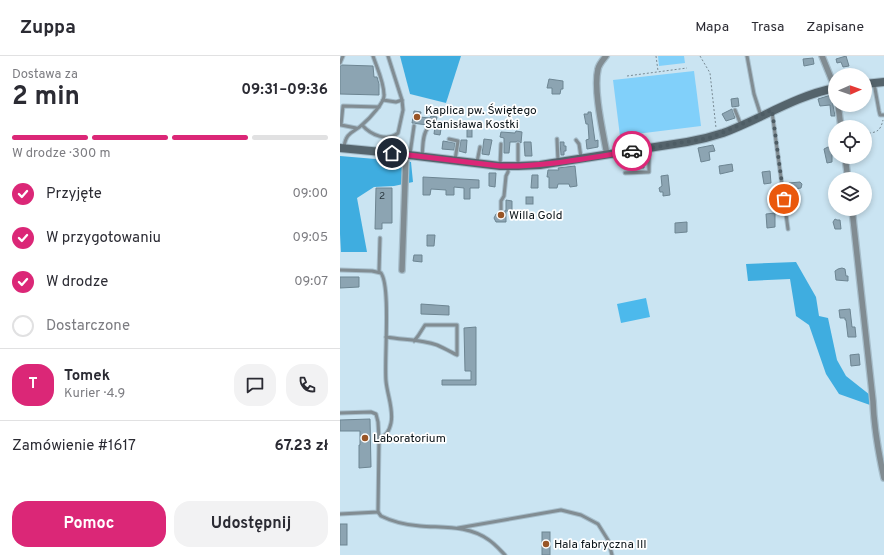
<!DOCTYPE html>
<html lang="pl">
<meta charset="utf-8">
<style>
body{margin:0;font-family:Overpass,sans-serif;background:#f2f2f3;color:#2b2b33;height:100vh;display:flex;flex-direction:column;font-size:15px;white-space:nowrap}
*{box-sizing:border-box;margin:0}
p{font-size:13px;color:#7c7c81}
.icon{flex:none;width:22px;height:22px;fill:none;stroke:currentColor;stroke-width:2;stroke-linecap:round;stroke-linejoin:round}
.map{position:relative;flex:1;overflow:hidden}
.details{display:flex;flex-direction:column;background:#fff;width:340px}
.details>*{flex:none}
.needle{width:26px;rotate:88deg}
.tools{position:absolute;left:488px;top:12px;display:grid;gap:8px}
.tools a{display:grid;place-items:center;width:44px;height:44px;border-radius:50%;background:#fff;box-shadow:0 2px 6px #0003;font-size:20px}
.pin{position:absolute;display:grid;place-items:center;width:34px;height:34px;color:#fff;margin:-17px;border:2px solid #fff;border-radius:50%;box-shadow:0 1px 4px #0007}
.courier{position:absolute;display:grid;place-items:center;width:40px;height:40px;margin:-20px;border:3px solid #db2777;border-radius:50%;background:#fff;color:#222;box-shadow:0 1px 5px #0007}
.summary em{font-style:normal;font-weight:700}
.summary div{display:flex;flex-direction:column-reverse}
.summary{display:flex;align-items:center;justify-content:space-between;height:68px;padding:0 12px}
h1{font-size:26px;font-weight:700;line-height:30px}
.bar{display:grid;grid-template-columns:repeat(4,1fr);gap:6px 4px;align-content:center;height:48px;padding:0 12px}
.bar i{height:5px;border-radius:3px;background:#e1e1e2}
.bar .on{background:#db2777}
.bar p{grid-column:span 4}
.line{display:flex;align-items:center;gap:10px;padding:0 12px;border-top:1px solid #e1e1e2}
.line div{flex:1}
.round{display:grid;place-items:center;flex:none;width:42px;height:42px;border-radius:16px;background:#f2f2f3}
ol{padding:0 12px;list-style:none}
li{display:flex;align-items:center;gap:12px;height:44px}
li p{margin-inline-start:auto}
li .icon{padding:4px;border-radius:50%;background:#db2777;color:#fff;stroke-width:4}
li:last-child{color:#7c7c81}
li i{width:22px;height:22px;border:2px solid #e1e1e2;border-radius:50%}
.primary-button{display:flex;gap:8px;margin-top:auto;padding:8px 12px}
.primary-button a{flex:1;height:46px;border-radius:16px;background:#db2777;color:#fff;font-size:16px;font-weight:700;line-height:46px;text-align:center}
.primary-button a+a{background:#f2f2f3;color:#2b2b33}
header{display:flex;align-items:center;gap:24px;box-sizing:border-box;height:56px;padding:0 20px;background:#fff;border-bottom:1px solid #e1e1e2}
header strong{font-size:19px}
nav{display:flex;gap:22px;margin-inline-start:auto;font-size:14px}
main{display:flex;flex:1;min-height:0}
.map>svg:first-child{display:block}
</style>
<header>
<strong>Zuppa</strong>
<nav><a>Mapa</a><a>Trasa</a><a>Zapisane</a></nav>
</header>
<main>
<section class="details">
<div class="summary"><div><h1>2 min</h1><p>Dostawa za</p></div><em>09:31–09:36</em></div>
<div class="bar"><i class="on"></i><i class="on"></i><i class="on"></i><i></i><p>W drodze · 300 m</p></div>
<ol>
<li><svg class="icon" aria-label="check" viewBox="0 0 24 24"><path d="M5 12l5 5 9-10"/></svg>Przyjęte<p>09:00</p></li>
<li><svg class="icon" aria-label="check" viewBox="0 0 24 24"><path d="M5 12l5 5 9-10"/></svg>W przygotowaniu<p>09:05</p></li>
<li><svg class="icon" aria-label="check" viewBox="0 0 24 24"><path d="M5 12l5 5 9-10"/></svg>W drodze<p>09:07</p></li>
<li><i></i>Dostarczone</li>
</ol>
<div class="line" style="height:72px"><b class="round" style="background:#db2777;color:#fff">T</b><div><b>Tomek</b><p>Kurier · 4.9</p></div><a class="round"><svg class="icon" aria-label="chat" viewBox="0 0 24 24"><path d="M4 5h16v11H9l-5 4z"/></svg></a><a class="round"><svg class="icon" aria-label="phone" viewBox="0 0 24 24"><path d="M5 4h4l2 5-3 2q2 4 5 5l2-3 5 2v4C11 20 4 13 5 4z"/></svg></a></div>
<div class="line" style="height:52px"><div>Zamówienie #1617</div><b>67.23 zł</b></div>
<div class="primary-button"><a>Pomoc</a><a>Udostępnij</a></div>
</section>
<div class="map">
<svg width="544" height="499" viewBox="0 0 544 499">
<rect width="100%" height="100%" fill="#cae4f2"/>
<g fill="#81d0fa">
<path d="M318,0H344L345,7L319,10Z"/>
<path d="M354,15L361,70L280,80L273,24Z"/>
</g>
<g fill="#3fade0">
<path d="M60,0H121L106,47L70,38Z"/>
<path d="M0,100L71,106L73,126L54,130L34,131L17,142L27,196H1L0,178Z"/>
<path d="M456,206L476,241L479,260L488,262L497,304L506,320L530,339V349L499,338L486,318L469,269L456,260L450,223L408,225L406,208Z"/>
</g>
<path fill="#4cb9ec" d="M306,242L310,261L281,267L277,248Z"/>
<g fill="#8ca4b2" stroke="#6d8592">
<path d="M506,0L509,10L503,11L501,6L497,7L496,3Z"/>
<path d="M473,2L474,8L464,10L463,3Z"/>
<path d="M2,9L33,10L34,21H37L39,28V39L0,38V10Z"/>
<path d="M209,23L223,25V33H221L220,38H212V32H207Z"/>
<path d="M491,39L495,60H491L490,49L480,50L478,43Z"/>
<path d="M398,42L399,50L392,51L391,43Z"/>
<path d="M392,53L395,62L386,65L382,58Z"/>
<path d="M74,55L81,56L80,61L90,62L91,60L97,61L96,66L102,67L100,79L94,78L95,70L72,67Z"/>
<path d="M248,56H251L255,85L258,84V91L247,93L246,84L249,83L248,68H246L244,58H248Z"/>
<rect x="127" y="70" width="5" height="11"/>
<path d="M176,75L182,76L181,87L178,85L176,86H170L169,97H164V82L160,81L161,76L175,77Z"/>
<path d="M144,83L152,84L149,99L142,98Z"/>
<path d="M121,84H127L126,97L119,95Z"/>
<path d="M103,85L115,87L114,94L102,93Z"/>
<path d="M184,86H191L192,100H185Z"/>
<path d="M220,86H224V90H226V95H224V99H221Z"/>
<path d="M373,89L375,95L369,96L370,104L361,106L358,92Z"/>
<path d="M488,91L492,92V106L487,107L484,93Z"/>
<path d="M304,101V112H299L298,102Z"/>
<path d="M392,108L393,115L380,118L379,110Z"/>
<path d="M235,110L237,130L230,131L229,128H218L217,132H209V121H207L208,114H219L218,112Z"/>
<path d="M430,115L431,127L424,128L422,116Z"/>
<path d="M149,117H156L155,131L149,130Z"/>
<path d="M192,119H198V132H191Z"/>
<path d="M328,119L330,139L323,140V136H320L319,132L322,130L321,120Z"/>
<path d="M83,121L139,124V132H130V143H124V132L114,131V139H106V134L91,133L90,139H83Z"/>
<path d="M460,126L462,128L461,132L455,133V139H450L449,127Z"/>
<path d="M36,132H52V167H42V173H35Z"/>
<rect x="186" y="141" width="7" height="7"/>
<path d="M166,144L172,145V155H166V166H156L154,162L156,158L162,157L166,154Z"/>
<path d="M435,157V171L427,172L426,158Z"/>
<path d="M495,163L497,164H500L501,173H495L493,166Z"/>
<path d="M347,166V176L335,177V167Z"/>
<path d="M87,179H95L94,190H87Z"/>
<path d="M74,199H82V206L73,205Z"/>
<path d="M502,212L505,213L506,220H508V225L496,224L495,215L498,213Z"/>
<path d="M0,221H19V231L0,232Z"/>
<path d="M81,248L109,250V259L81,258Z"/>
<path d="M510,253L512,271H515L516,281H508L506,264H505V262H500L499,254Z"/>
<path d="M136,271V329H102V324H131V315H125L124,272Z"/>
<path d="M519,298L520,309L511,310L510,299Z"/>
<path d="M30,363L31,411L19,412V389H20V375H0V364Z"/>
<rect x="0" y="468" width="7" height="21"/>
<rect x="202" y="476" width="8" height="23"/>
</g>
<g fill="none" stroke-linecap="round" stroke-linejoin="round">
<g stroke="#a7becb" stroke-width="5">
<g id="lane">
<path d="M407,0L414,38L421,60"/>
<path d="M0,7L3,0"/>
<path d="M534,27L539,55L540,59H544"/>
<path d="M43,44L56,46L62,44"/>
<path d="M395,54L401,69"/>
<path d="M432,56L448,173"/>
<path d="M22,69C31,79 47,86 58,77L63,54L62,44L48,0"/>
<path d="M16,72L1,69L3,50L39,51"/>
<path d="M109,83L118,85L115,104"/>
<path d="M217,83L218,105"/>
<path d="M236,84L239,88L241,101"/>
<path d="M4,91C6,75 14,77 23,68C29,63 45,46 44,39C44,26 37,12 33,0"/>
<path d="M70,98L74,70"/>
<path d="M82,101C83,92 82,78 88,72"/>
<path d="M137,106L140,91"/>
<path d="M178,109V88"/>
<path d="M160,110L161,88"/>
<path d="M285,117L309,116V93"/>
<path d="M161,154V145L164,140L166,120L168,116V112"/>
<path d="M0,214L32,215L41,217C51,231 44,304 46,325C47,338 54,354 51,367C49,376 46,379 39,383L38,456L0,458"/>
<path d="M39,216L40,182"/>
<path d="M46,281C63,284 81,283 97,289C104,292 111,296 117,299V269H85L78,280L74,285"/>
<path d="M0,357L31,356L36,358L38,366L39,383"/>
<path d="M38,456L41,460C53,466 66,469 80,470C104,472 128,469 149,484C155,488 160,494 165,499"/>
<path d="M118,472L221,454L241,459L258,468L268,484L272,499"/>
</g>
</g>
<g stroke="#a7becb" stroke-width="8">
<g id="street">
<path d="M266,0C263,4 259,8 258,13C253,34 263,76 267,99"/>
<path d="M482,0L495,32"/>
<path d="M498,49L501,71"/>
<path d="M505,101L508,123"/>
<path d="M512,153L533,345C534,373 538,395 544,422"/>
<path d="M62,214L66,98"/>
</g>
</g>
<g stroke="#a7becb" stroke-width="10">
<g id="secondary">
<path d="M525,28L544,26"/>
<path d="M0,92L52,97L160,110H178L200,109L347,86C359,84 371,81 383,77C421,63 455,40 495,32"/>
</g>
</g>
<g stroke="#788a94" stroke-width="1" stroke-dasharray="2 2" stroke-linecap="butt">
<path d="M316,0L318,15"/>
<path d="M360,0L370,17L376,72"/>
<path d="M287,20L347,12"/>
<path d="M525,78C537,76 540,76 543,64"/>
</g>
<use href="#lane" stroke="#818c92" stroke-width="3"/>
<use href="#street" stroke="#818c92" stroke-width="5.5"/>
<use href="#secondary" stroke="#55646c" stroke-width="8"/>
</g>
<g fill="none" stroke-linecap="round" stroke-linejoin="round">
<path stroke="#4d5c64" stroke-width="4" stroke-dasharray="0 7.2" d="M292,95L369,82L389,74L432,54L444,143"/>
<path stroke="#db2777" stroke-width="5" d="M52,97L160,110C204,111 248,102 292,95"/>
</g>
<g fill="#995526" stroke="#fff" stroke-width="1.5">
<circle cx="77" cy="61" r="4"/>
<circle cx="161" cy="159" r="4"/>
<circle cx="25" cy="382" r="4"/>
<circle cx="206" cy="488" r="4"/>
</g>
<g text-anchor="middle" stroke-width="3.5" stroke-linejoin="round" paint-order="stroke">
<g font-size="10" fill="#2a373e">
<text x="42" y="143">2</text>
</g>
<g font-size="12" fill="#0a1318" stroke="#fff" text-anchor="start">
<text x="85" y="58">Kaplica pw. Świętego<tspan x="85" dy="14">Stanisława Kostki</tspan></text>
<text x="169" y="163">Willa Gold</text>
<text x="33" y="386">Laboratorium</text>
<text x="214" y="492">Hala fabryczna III</text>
</g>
</g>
</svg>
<div class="tools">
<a><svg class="needle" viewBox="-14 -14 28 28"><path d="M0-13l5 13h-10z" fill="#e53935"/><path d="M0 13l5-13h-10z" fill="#7c7c81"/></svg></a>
<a><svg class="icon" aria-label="locate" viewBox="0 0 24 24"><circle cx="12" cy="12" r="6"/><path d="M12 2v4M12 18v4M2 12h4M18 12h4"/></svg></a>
<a><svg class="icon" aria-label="layers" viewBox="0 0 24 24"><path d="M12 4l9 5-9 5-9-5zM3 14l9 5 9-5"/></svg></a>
</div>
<div class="pin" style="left:444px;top:143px;background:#ea580c"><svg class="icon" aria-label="bag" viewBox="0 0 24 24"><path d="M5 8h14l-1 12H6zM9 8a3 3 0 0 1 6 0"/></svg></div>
<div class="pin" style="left:52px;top:97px;background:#1f2937"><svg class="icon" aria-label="home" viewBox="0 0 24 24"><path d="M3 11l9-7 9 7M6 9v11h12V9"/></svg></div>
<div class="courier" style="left:292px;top:95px"><svg class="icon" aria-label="car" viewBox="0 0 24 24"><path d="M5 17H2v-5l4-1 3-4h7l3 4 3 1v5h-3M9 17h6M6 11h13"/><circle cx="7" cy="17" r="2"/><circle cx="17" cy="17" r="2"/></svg></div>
</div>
</main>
